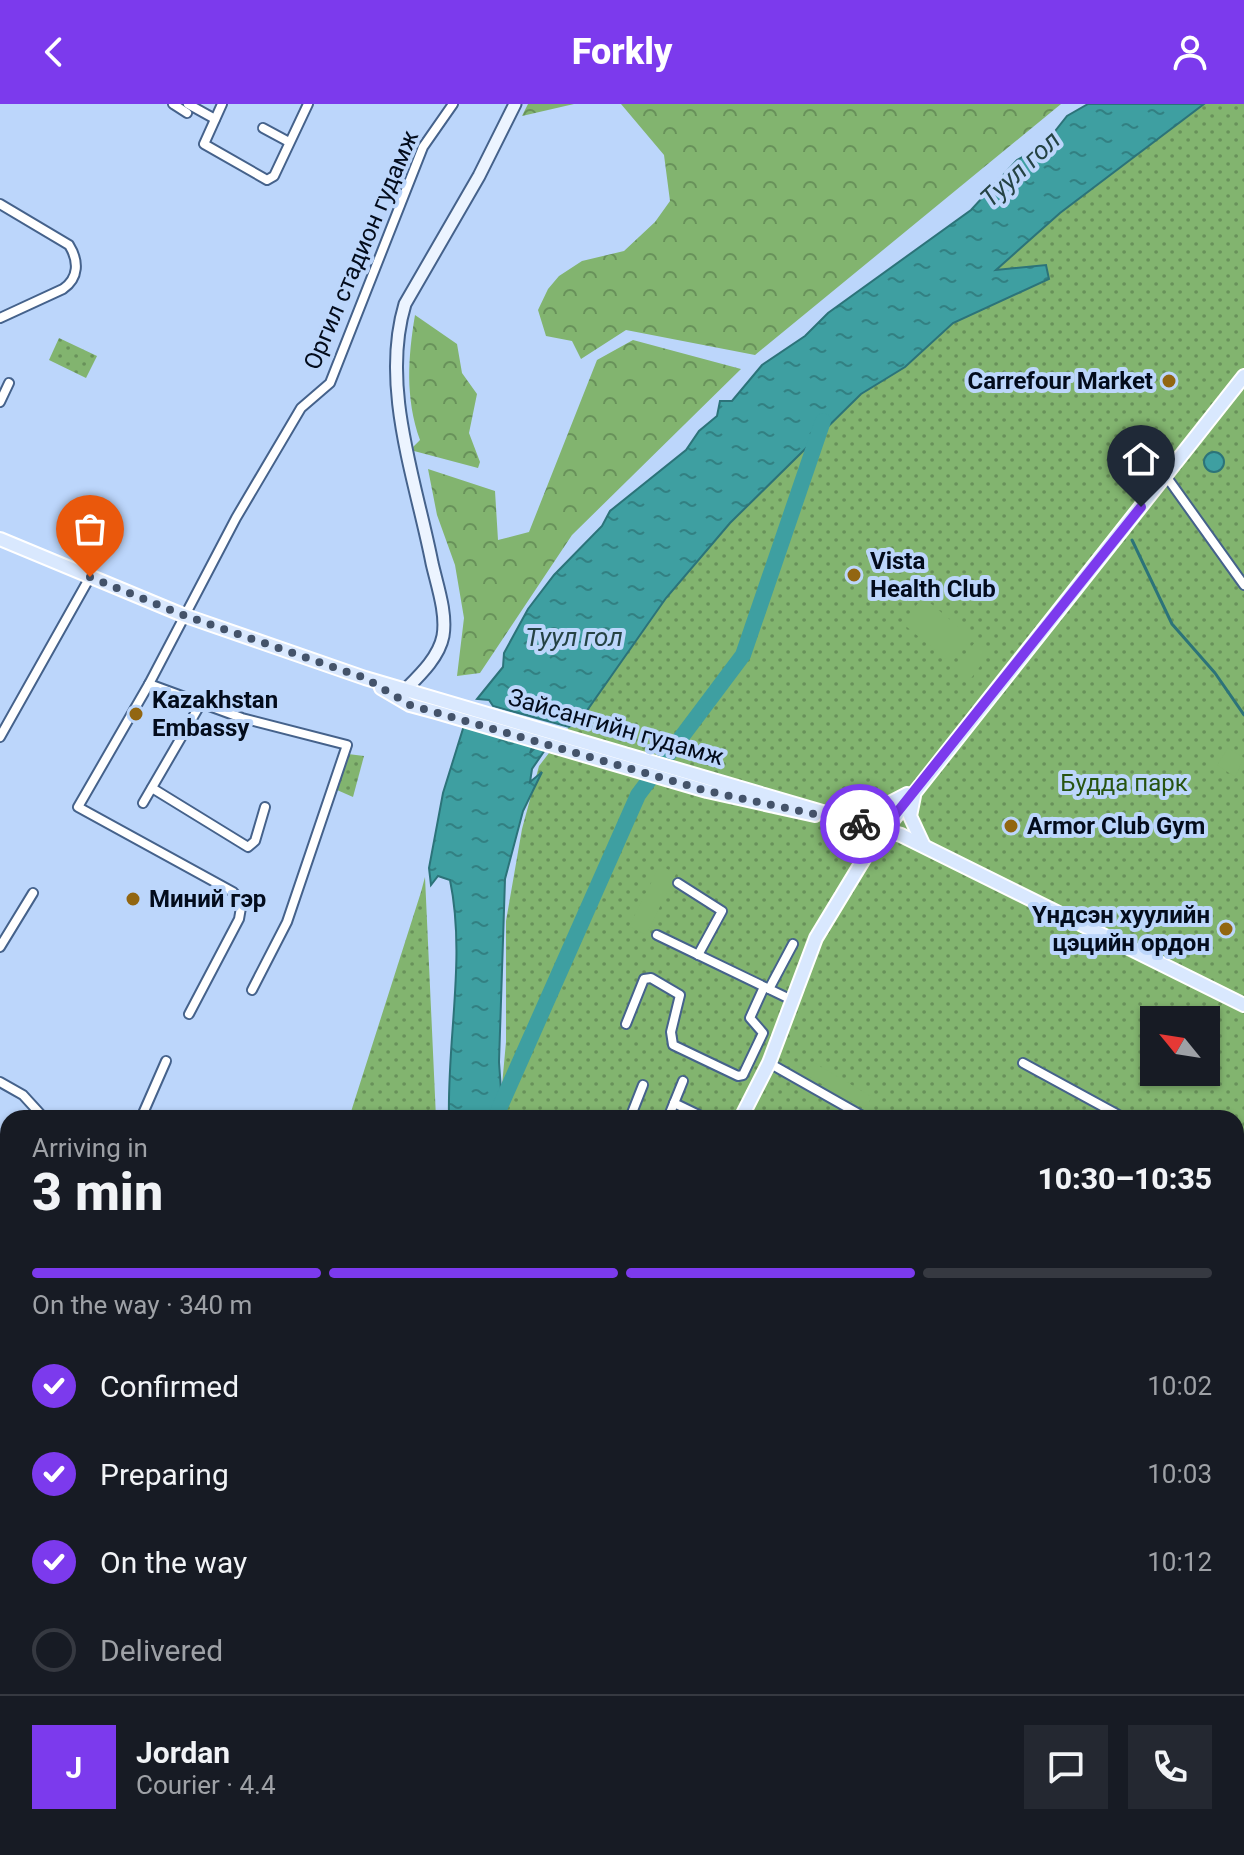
<!DOCTYPE html>
<meta charset="utf-8">
<style>
body{margin:0;font-family:Roboto,sans-serif;background:#242831;color:#f1f3f6;height:100vh;display:flex;flex-direction:column;font-size:30px;white-space:nowrap}
*{box-sizing:border-box;margin:0}
p{font-size:26px;color:#9ea1a6}
.icon{flex:none;width:44px;height:44px;fill:none;stroke:currentColor;stroke-width:2;stroke-linecap:round;stroke-linejoin:round}
.map{position:relative;flex:1;overflow:hidden}
.panel{position:absolute;left:0px;top:1006px;width:1244px;height:746px;display:flex;flex-direction:column;background:#171b24;border-radius:24px 24px 0 0;box-shadow:0 2px 6px #0004}
.panel>*{flex:none}
.needle{width:52px;rotate:300deg}
.controls{position:absolute;left:1140px;top:902px;display:grid;gap:16px}
.controls a{display:grid;place-items:center;width:80px;height:80px;border-radius:0px;background:#171b24;box-shadow:0 2px 6px #0004;font-size:40px}
.pin{position:absolute;display:grid;place-items:center;width:68px;height:68px;color:#fff;margin:-82px -34px;border-radius:50% 50% 50% 0;rotate:-45deg;box-shadow:0 0 8px #0007}
.pin .icon{rotate:45deg}
.courier{position:absolute;display:grid;place-items:center;width:80px;height:80px;margin:-40px;border:6px solid #7c3aed;border-radius:50%;background:#fff;color:#222;box-shadow:0 2px 10px #0007}
.headline em{font-style:normal;font-weight:800}
.headline div{display:flex;flex-direction:column-reverse}
.headline{display:flex;align-items:center;justify-content:space-between;height:136px;padding:0 32px}
h1{font-size:52px;font-weight:800;line-height:60px}
.bar{display:grid;grid-template-columns:repeat(4,1fr);gap:12px 8px;align-content:center;height:96px;padding:0 32px}
.bar i{height:10px;border-radius:6px;background:#363941}
.bar .active{background:#7c3aed}
.bar p{grid-column:span 4}
.line{display:flex;align-items:center;gap:20px;padding:0 32px;border-top:2px solid #363941}
.line div{flex:1}
.round{display:grid;place-items:center;flex:none;width:84px;height:84px;border-radius:0px;background:#242831}
ol{padding:0 32px;list-style:none}
li{display:flex;align-items:center;gap:24px;height:88px}
li p{margin-inline-start:auto}
li .icon{padding:8px;border-radius:50%;background:#7c3aed;color:#fff;stroke-width:4}
li:last-child{color:#9ea1a6}
li i{width:44px;height:44px;border:4px solid #363941;border-radius:50%}
header{display:flex;justify-content:space-between;align-items:center;height:104px;padding:0 32px;background:#7c3aed;color:#fff;font-size:36px;font-weight:800}
.map>svg:first-child{display:block}
</style>
<header><svg class="icon" aria-label="back" viewBox="0 0 24 24"><path d="M15 5l-7 7 7 7"/></svg>Forkly<svg class="icon" aria-label="person" viewBox="0 0 24 24"><circle cx="12" cy="8" r="4"/><path d="M4 21q1-7 8-7t8 7"/></svg></header>
<div class="map">
<svg width="1244" height="1751" viewBox="0 0 1244 1751">
<defs>
<pattern id="grass-dots" width="8" height="8" patternUnits="userSpaceOnUse" patternTransform="scale(2)"><rect width="8" height="8" fill="#82b46f"/><path d="M2 2h.1M6 6h.1" fill="none" stroke="#68915a" stroke-width="1.8" stroke-linecap="round"/></pattern>
<pattern id="forest-crowns" width="20" height="18" patternUnits="userSpaceOnUse" patternTransform="scale(2)"><rect width="20" height="18" fill="#82b46f"/><path d="M2 6a3 3 0 1 1 6 0M12 15a3 3 0 1 1 6 0" fill="none" stroke="#68915a"/></pattern>
<pattern id="water-ripples" width="26" height="14" patternUnits="userSpaceOnUse" patternTransform="scale(2)"><rect width="26" height="14" fill="#3e9fa1"/><path d="M2 4q2-2 4 0t4 0M15 11q2-2 4 0t4 0" fill="none" stroke="#328082"/></pattern>
</defs>
<rect width="100%" height="100%" fill="#bcd6fb"/>
<g fill="url(#grass-dots)" fill-rule="evenodd">
<path d="M1204,0H1244V1751H369L370,1744H1236V1014H499L506,938V817L522,725L539,662L569,623L581,615L666,494L730,419L861,290L905,263L952,219L1049,175L1046,162L995,166L1060,109ZM1154,916H1206V968H1154Z"/>
<path d="M59,234L97,252L86,274L49,256Z"/>
<path d="M348,650L364,652L353,693L337,686Z"/>
<path d="M425,773L436,1014H349L421,788Z"/>
<path d="M46,1744H307V1751H43Z"/>
</g>
<g fill="url(#forest-crowns)">
<path d="M528,0H574L522,12Z"/>
<path d="M621,0H1061L755,251L626,226L581,255L572,237L546,232L538,206L548,185L559,172L582,157L624,147L655,118L670,97L664,51Z"/>
<path d="M415,211L457,240L462,269L477,290L469,329L480,358L478,364L414,347L413,343L420,336C405,294 408,253 415,211Z"/>
<path d="M633,236L741,265L572,431L480,569L457,572L464,514L455,461L437,411L428,365L495,387L498,436L529,428L597,256Z"/>
</g>
<g fill="#82b46f">
<path d="M923,493L972,534L951,559L902,519Z"/>
<path d="M976,537L991,548L969,577L954,565Z"/>
<path d="M1228,644L1244,654L1235,673L1217,661Z"/>
<path d="M660,761L676,770L646,831L629,822Z"/>
<path d="M813,958L872,993L865,1005L806,971Z"/>
</g>
<g fill="url(#water-ripples)" stroke="#2c7379" stroke-width="2">
<path d="M1088,0H1204L1060,109L996,166L1046,161L1049,175L953,219L905,263L861,290L730,419L666,494L581,615L569,623L493,602L489,596L477,595L503,563L504,549L528,505L554,471L602,422L610,407L686,346L699,327L717,312L720,297H732L762,261L805,232L828,209L971,106L1017,56L1044,41L1067,12Z"/>
<circle cx="1214" cy="358" r="10"/>
<path d="M466,615L535,635L530,649L541,637L549,640L532,665L530,678L542,668L523,707L505,775L499,958L503,1014H449C447,935 466,853 450,776L438,772L431,781L429,764L443,689Z"/>
<path d="M320,1744H363L362,1751H319Z"/>
</g>
<g fill="none" stroke-linecap="round" stroke-linejoin="round">
<g stroke="#2c7379" stroke-width="3">
<path d="M1132,436L1172,520L1215,569L1244,611"/>
<path d="M1236,1221L1244,1222"/>
</g>
<g stroke="#3e9fa1" stroke-width="16">
<path d="M495,1014L638,691L743,551L823,317"/>
<path d="M214,1751L224,1744"/>
</g>
<g stroke="#45628b" stroke-width="12">
<g id="street">
<path d="M173,0L187,9"/>
<path d="M188,0L215,15"/>
<path d="M222,0L204,40L267,76L274,72L308,0"/>
<path d="M263,24L289,38"/>
<path d="M0,100L69,141C79,157 79,174 63,185L0,214"/>
<path d="M0,298L9,279"/>
<path d="M1166,372L1244,481"/>
<path d="M149,580L242,614L347,641L287,818L252,886"/>
<path d="M0,633L90,473"/>
<path d="M152,684L248,743L255,737L265,703"/>
<path d="M143,699L200,601"/>
<path d="M678,779L722,807L698,851"/>
<path d="M657,831L794,897"/>
<path d="M0,843L33,789"/>
<path d="M769,885L793,840"/>
<path d="M189,910L239,815L242,798L233,788L78,703L149,580L236,414L301,304L330,279L423,43L453,0"/>
<path d="M626,920L644,875L651,874L680,891L671,928L673,941L738,972L743,971L763,929L750,914L764,883"/>
<path d="M769,959L866,1014"/>
<path d="M1023,959L1124,1014"/>
<path d="M0,978L23,991L44,1014"/>
<path d="M674,999L705,1014"/>
<path d="M141,1014L166,957"/>
<path d="M630,1014L643,981"/>
<path d="M668,1014L683,977"/>
<path d="M1236,1069L1244,1073"/>
<path d="M1236,1100L1244,1084"/>
<path d="M1236,1217L1244,1218"/>
<path d="M0,1253L8,1256"/>
<path d="M0,1380L8,1382"/>
<path d="M0,1464L8,1467"/>
<path d="M0,1501L8,1504"/>
<path d="M0,1568L8,1541"/>
<path d="M0,1575L8,1577"/>
<path d="M0,1671L8,1674"/>
<path d="M531,1751L537,1744"/>
<path d="M597,1751L598,1744"/>
<path d="M712,1751L711,1747L750,1751"/>
</g>
</g>
<g stroke="#45628b" stroke-width="15">
<path id="secondary" d="M405,586C420,571 439,553 443,532C447,509 437,481 432,459C416,377 380,283 405,200L479,72L515,0"/>
</g>
<g stroke="#fff" stroke-width="16">
<g id="primary">
<path d="M0,435L183,511L365,574L901,731L1244,901"/>
<path d="M381,584L410,601L436,608L707,687L815,711"/>
<path d="M914,692L910,712L923,740"/>
<path d="M853,718L907,690"/>
<path d="M741,1014L769,959L816,834L870,745L1244,272"/>
<path d="M684,1751L685,1744"/>
</g>
</g>
<use href="#street" stroke="#fff" stroke-width="8"/>
<use href="#secondary" stroke="#ecf4ff" stroke-width="11"/>
<use href="#primary" stroke="#d9e8fe" stroke-width="12"/>
</g>
<g fill="none" stroke-linecap="round" stroke-linejoin="round">
<path stroke="#44536a" stroke-width="8" stroke-dasharray="0 14.4" d="M90,473L183,511L365,574L410,601L707,687L860,720"/>
<path stroke="#7c3aed" stroke-width="10" d="M860,720L883,726L1141,403"/>
</g>
<g fill="#926611" stroke="#bcd6fb" stroke-width="3">
<circle cx="1169" cy="277" r="8"/>
<circle cx="854" cy="471" r="8"/>
<circle cx="136" cy="610" r="8"/>
<circle cx="1011" cy="722" r="8"/>
<circle cx="133" cy="795" r="8"/>
<circle cx="1226" cy="825" r="8"/>
</g>
<g text-anchor="middle" stroke-width="8" stroke-linejoin="round" paint-order="stroke">
<g font-size="24" fill="#030c1c" stroke="#bcd6fb">
<text transform="translate(361 146) rotate(-67)" y="8">Оргил стадион гудамж</text>
<text transform="translate(616 623) rotate(16)" y="8">Зайсангийн гудамж</text>
</g>
<g font-size="24" font-weight="bold" fill="#030c1c" stroke="#bcd6fb" text-anchor="start">
<text x="1153" y="285" text-anchor="end">Carrefour Market</text>
<text x="870" y="465">Vista<tspan x="870" dy="28">Health Club</tspan></text>
<text x="152" y="604">Kazakhstan<tspan x="152" dy="28">Embassy</tspan></text>
<text x="1027" y="730">Armor Club Gym</text>
<text x="149" y="803">Миний гэр</text>
<text x="1210" y="819" text-anchor="end">Үндсэн хуулийн<tspan x="1210" dy="28">цэцийн ордон</tspan></text>
</g>
<g font-size="24" fill="#275411" stroke="#bcd6fb">
<text x="1124" y="687">Будда парк</text>
</g>
<g font-size="26" font-style="italic" fill="#254344" stroke="#bcd6fb">
<text transform="translate(1020 65) rotate(-43)" y="9">Туул гол</text>
<text x="574" y="542">Туул гол</text>
</g>
</g>
</svg>
<div class="controls">
<a><svg class="needle" viewBox="-14 -14 28 28"><path d="M0-13l5 13h-10z" fill="#e53935"/><path d="M0 13l5-13h-10z" fill="#9ea1a6"/></svg></a>
</div>
<div class="pin" style="left:90px;top:473px;background:#ea580c"><svg class="icon" aria-label="bag" viewBox="0 0 24 24"><path d="M5 8h14l-1 12H6zM9 8a3 3 0 0 1 6 0"/></svg></div>
<div class="pin" style="left:1141px;top:403px;background:#1f2937"><svg class="icon" aria-label="home" viewBox="0 0 24 24"><path d="M3 11l9-7 9 7M6 9v11h12V9"/></svg></div>
<div class="courier" style="left:860px;top:720px"><svg class="icon" aria-label="bike" viewBox="0 0 24 24"><circle cx="6" cy="16" r="4"/><circle cx="18" cy="16" r="4"/><path d="M6 16l4-8h5l3 8M10 8l3 8H6M13 5h3"/></svg></div>
<section class="panel">
<div class="headline"><div><h1>3 min</h1><p>Arriving in</p></div><em>10:30–10:35</em></div>
<div class="bar"><i class="active"></i><i class="active"></i><i class="active"></i><i></i><p>On the way · 340 m</p></div>
<ol>
<li><svg class="icon" aria-label="check" viewBox="0 0 24 24"><path d="M5 12l5 5 9-10"/></svg>Confirmed<p>10:02</p></li>
<li><svg class="icon" aria-label="check" viewBox="0 0 24 24"><path d="M5 12l5 5 9-10"/></svg>Preparing<p>10:03</p></li>
<li><svg class="icon" aria-label="check" viewBox="0 0 24 24"><path d="M5 12l5 5 9-10"/></svg>On the way<p>10:12</p></li>
<li><i></i>Delivered</li>
</ol>
<div class="line" style="height:144px"><b class="round" style="background:#7c3aed;color:#fff">J</b><div><b>Jordan</b><p>Courier · 4.4</p></div><a class="round"><svg class="icon" aria-label="chat" viewBox="0 0 24 24"><path d="M4 5h16v11H9l-5 4z"/></svg></a><a class="round"><svg class="icon" aria-label="phone" viewBox="0 0 24 24"><path d="M5 4h4l2 5-3 2q2 4 5 5l2-3 5 2v4C11 20 4 13 5 4z"/></svg></a></div>
</section>
</div>
